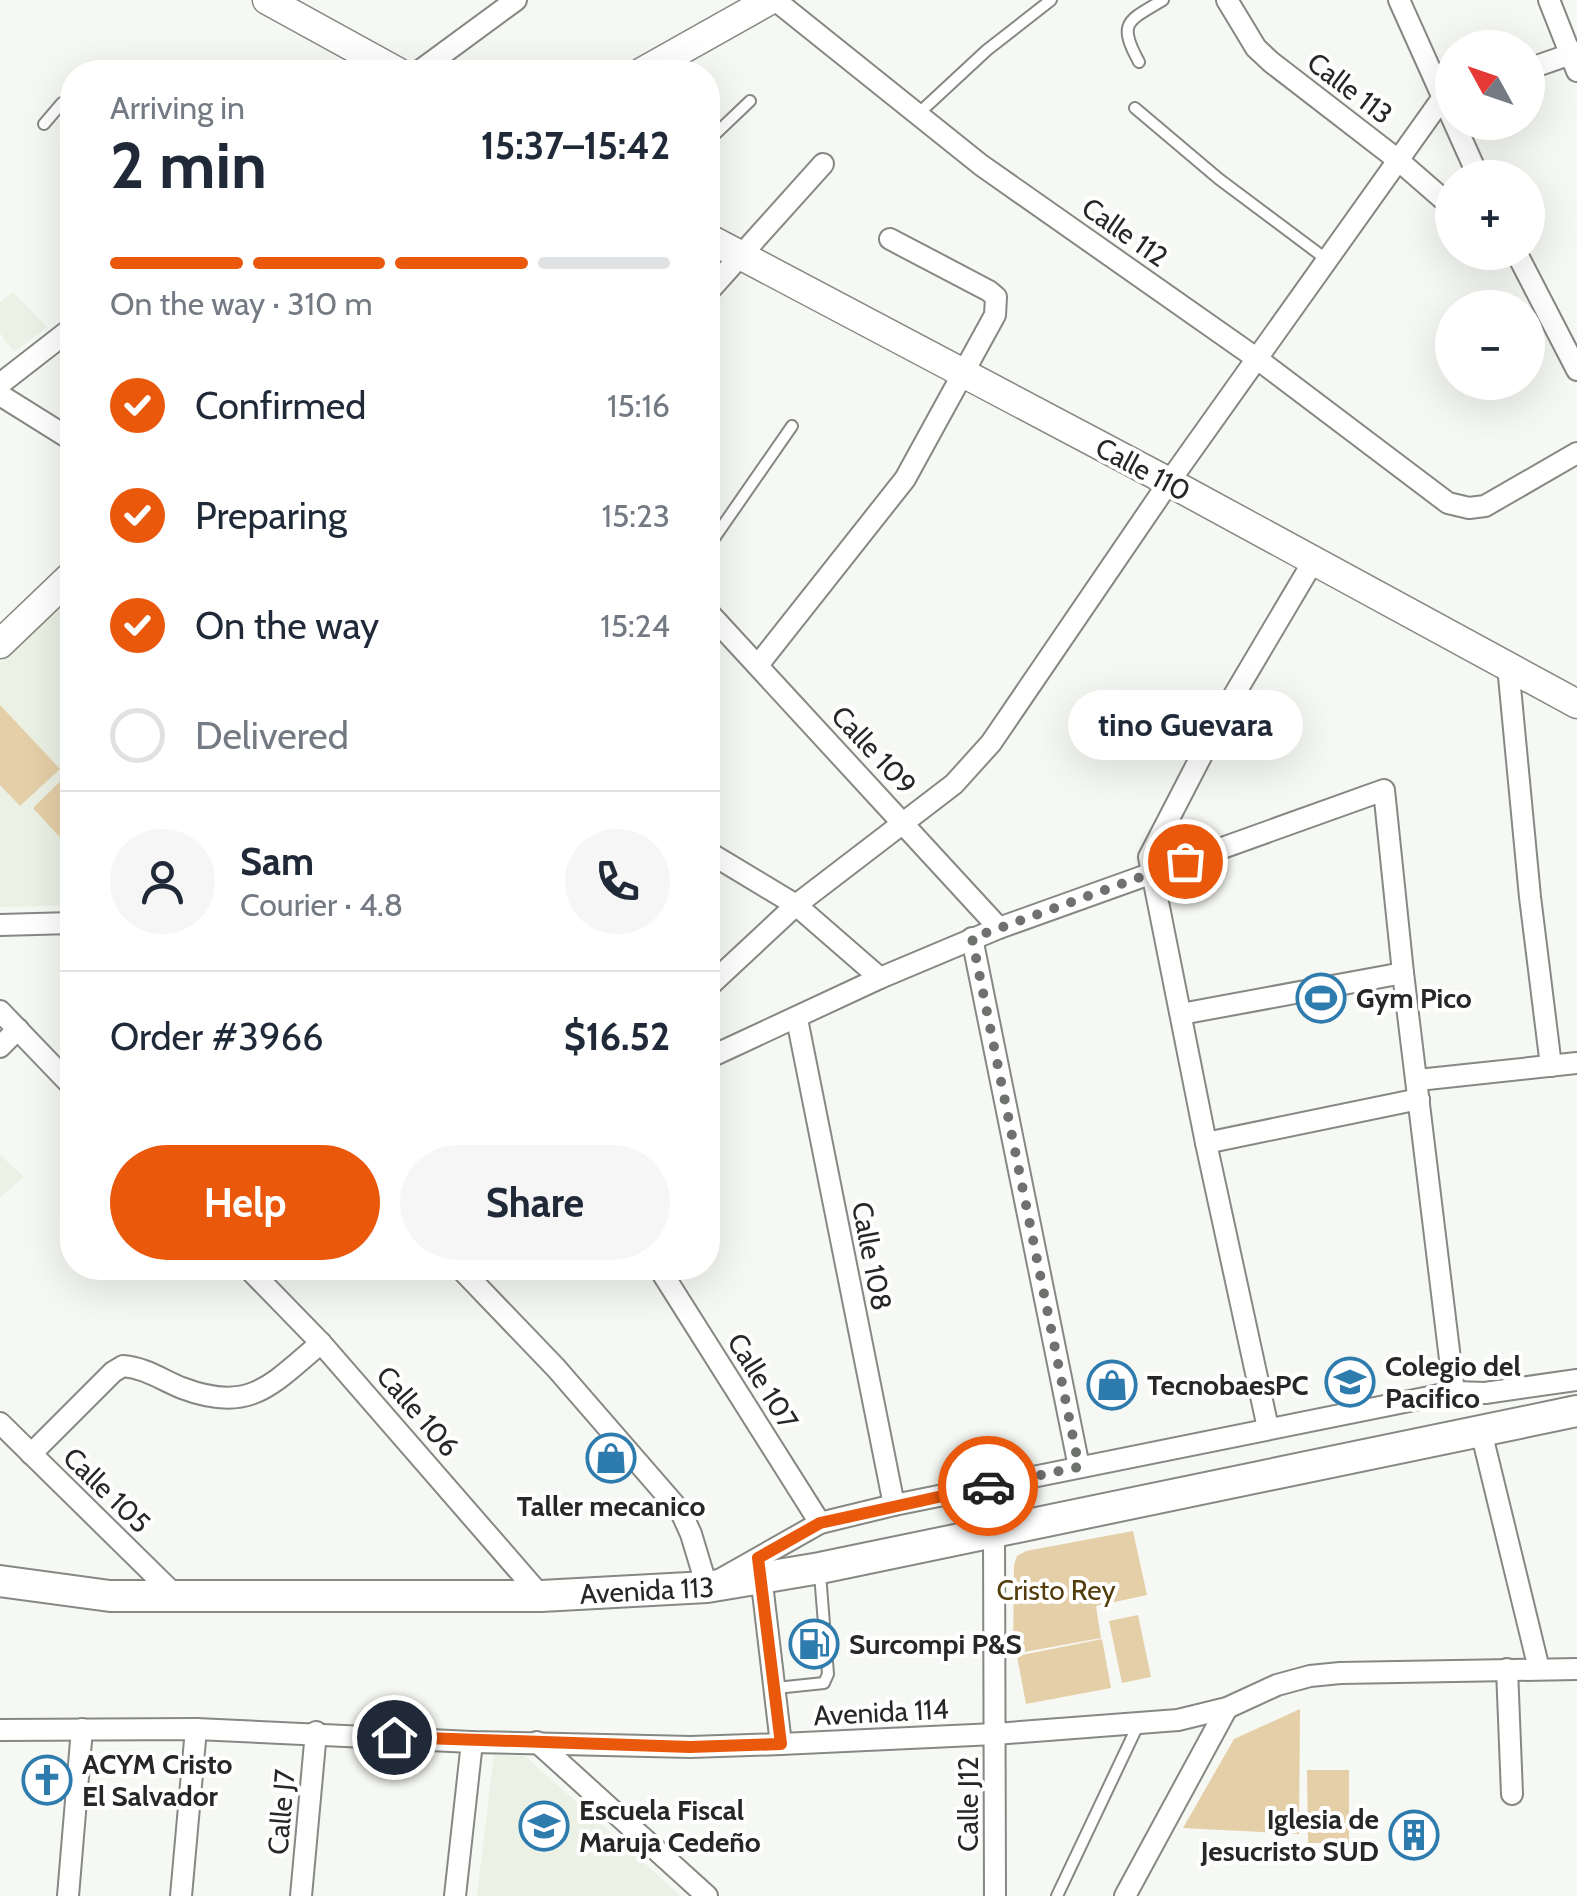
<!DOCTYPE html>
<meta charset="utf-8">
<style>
body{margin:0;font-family:Cabin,sans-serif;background:#f6f6f7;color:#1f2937;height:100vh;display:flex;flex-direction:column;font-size:38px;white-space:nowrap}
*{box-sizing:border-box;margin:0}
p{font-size:32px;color:#747a83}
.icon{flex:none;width:55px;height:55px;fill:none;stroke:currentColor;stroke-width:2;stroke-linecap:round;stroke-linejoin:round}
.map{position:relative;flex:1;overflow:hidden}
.side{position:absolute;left:60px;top:60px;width:660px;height:1220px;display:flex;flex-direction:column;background:#fff;border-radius:40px;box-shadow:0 10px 40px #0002}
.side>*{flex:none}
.needle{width:65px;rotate:310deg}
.controls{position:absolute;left:1435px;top:30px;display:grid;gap:20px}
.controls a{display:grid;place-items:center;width:110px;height:110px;border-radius:50%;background:#fff;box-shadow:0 10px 40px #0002;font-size:50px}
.pin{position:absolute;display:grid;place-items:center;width:85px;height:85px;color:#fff;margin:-42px;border:5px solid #fff;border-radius:50%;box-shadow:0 2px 10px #0007}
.courier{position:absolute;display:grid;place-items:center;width:100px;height:100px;margin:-50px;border:8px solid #ea580c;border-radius:50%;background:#fff;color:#222;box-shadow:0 2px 12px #0007}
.bubble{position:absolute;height:70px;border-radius:35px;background:#fff;box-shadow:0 10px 40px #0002;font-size:32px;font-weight:700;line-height:70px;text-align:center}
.overview em{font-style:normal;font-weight:700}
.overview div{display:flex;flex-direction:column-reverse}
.overview{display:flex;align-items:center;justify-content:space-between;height:170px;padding:0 50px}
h1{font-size:65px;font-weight:700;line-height:75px}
.bar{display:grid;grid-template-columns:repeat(4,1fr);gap:15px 10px;align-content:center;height:120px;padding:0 50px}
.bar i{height:12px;border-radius:8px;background:#e0e1e3}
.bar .selected{background:#ea580c}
.bar p{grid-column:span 4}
.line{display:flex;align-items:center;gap:25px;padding:0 50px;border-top:2px solid #e0e1e3}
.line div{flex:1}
.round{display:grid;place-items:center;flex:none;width:105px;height:105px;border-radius:52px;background:#f6f6f7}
ol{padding:0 50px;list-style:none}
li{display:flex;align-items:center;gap:30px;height:110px}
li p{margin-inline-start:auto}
li .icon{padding:10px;border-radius:50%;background:#ea580c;color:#fff;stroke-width:4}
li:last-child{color:#747a83}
li i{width:55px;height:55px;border:5px solid #e0e1e3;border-radius:50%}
.button{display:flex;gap:20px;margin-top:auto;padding:20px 50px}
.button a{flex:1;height:115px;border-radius:60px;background:#ea580c;color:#fff;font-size:40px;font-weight:700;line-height:115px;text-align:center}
.button a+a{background:#f6f6f7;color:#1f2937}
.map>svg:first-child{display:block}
</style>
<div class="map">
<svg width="1577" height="1896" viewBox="0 0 1577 1896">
<rect width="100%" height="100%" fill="#f6f8f3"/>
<g fill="#ebf1e4">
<path d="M13,292L47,327L14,352L0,333V302Z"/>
<path d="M72,593V905L0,907V663Z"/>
<path d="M0,1155L24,1177L0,1197Z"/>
<path d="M494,1754L525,1756L681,1896H477Z"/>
</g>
<g fill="#e5cfa8">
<path d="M0,705L60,769L20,806L0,785Z"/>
<path d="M72,770V839L67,845L33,808Z"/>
<path d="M1133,1531L1147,1595L1096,1606L1101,1638L1013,1654L1014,1565L1017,1556L1026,1551Z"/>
<path d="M1138,1615L1151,1677L1122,1683L1109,1621Z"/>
<path d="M1102,1639L1111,1688L1026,1704L1017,1656Z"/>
<path d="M1300,1709L1299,1834L1183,1828L1234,1739Z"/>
<path d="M1307,1770H1349V1843H1308Z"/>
</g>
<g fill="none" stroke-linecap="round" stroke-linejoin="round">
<g stroke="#868883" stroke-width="14">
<g id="lane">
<path d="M1139,62C1117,22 1128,21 1163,0"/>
<path d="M1135,108L1219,179L1326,259"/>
<path d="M918,114L987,50L1051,0"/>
<path d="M44,124L62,103L72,111"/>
<path d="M708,141L750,101"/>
<path d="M708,547L792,426"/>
<path d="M776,1688L824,1683L828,1674L820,1574"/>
<path d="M1057,1896L1138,1725"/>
</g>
</g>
<g stroke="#868883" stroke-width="24">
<g id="street">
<path d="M775,0L981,165L1256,358L1448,503L1469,508L1485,506L1577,453"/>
<path d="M1227,0L1256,48L1271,62L1398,160L1452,207"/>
<path d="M1399,0L1479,178"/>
<path d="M1549,0L1577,71"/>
<path d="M1528,69L1577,52"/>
<path d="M418,72L516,0"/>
<path d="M1516,252L1577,370"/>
<path d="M708,292L823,164"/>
<path d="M0,384L72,328"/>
<path d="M0,395L72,440"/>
<path d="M708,612L999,928"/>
<path d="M758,665L905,479L995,315L996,297L989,291L890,239"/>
<path d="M1508,666L1530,897L1551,1066"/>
<path d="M708,852L796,905L880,978"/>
<path d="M0,925L72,923"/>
<path d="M972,938L1079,1467"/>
<path d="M708,987L796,905L954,784L991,743L1169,482L1441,100L1452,96"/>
<path d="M0,1011L72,1086"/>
<path d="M1181,1014L1403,973"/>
<path d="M797,1019L894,1505"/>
<path d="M0,1047L18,1029"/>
<path d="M708,1058L880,978L999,928L1384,790L1403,973L1454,1392"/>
<path d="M1418,1080L1577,1063"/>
<path d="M1206,1143L1419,1099"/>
<path d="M248,1268L321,1343L541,1596"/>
<path d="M460,1268L556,1368L681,1512L691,1534L707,1587L820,1523L894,1505L1454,1392L1485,1393L1577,1380"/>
<path d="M659,1268L820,1523"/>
<path d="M0,1423L177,1597"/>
<path d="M1268,1428L1206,1143L1149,857L1224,712L1314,560"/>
<path d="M1481,1431L1539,1669"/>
<path d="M31,1454L113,1372L123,1366C146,1368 162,1380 182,1388C250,1414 271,1385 321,1343"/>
<path d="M994,1531L995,1896"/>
<path d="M760,1567L781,1744"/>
<path d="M1507,1669L1512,1794"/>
<path d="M0,1730L196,1729L472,1742L691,1747L781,1744L995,1734L1178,1720L1227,1708L1277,1685L1310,1676L1340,1673L1577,1669"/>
<path d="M537,1742L707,1896"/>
<path d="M68,1896L82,1729"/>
<path d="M181,1896L196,1729"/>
<path d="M301,1896L316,1732"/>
<path d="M455,1896L472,1742"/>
<path d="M1125,1896L1227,1708"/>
</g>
</g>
<g stroke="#868883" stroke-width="31">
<g id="secondary">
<path d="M267,0L398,72"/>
<path d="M642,72L770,0"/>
<path d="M708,238L1169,482L1577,704"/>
<path d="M0,644L72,575"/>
</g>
</g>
<g stroke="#868883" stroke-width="34">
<g id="primary">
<path id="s1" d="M0,1581L110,1596H541L707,1587L820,1568L1577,1411"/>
</g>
</g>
<use href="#lane" stroke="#fff" stroke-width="10"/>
<use href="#street" stroke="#fff" stroke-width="20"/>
<use href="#secondary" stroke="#fff" stroke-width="28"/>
<use href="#primary" stroke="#fff" stroke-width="30"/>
</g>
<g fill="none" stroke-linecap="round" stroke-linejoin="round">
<path stroke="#6f716e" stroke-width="10" stroke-dasharray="0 18" d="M988,1486L1079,1467L972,938L1185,861"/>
<path stroke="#ea580c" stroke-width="12" d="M394,1737L690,1747L781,1744L758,1558L820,1523L988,1486"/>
</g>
<defs>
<g id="stadium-ring" transform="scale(2.5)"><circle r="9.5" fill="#fff" stroke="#2e7bae" stroke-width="1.5"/><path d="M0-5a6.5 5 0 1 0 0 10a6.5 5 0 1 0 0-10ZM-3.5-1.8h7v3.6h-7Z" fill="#2e7bae"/></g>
<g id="university-ring" transform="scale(2.5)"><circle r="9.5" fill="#fff" stroke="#2e7bae" stroke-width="1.5"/><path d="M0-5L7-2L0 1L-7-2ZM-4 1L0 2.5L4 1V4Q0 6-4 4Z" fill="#2e7bae"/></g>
<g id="shop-ring" transform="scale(2.5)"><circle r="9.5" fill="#fff" stroke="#2e7bae" stroke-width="1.5"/><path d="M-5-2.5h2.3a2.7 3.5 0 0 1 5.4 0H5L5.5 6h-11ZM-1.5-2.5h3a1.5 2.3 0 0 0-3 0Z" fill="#2e7bae"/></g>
<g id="fuel-ring" transform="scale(2.5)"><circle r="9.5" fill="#fff" stroke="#2e7bae" stroke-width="1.5"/><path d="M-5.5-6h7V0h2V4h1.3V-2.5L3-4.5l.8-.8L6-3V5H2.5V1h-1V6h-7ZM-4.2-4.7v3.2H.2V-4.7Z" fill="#2e7bae"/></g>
<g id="church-ring" transform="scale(2.5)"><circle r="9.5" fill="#fff" stroke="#2e7bae" stroke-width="1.5"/><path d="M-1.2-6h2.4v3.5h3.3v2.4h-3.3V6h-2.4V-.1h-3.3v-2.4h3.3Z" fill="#2e7bae"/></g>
<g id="school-ring" transform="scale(2.5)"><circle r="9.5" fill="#fff" stroke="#2e7bae" stroke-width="1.5"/><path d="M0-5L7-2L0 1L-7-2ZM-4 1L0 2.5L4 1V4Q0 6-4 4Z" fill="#2e7bae"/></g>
<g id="building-ring" transform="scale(2.5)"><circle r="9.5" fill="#fff" stroke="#2e7bae" stroke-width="1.5"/><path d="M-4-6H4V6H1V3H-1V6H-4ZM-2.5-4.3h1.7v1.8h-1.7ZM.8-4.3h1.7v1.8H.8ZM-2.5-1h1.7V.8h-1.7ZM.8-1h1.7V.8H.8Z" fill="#2e7bae"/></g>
</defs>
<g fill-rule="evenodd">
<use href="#stadium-ring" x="1321" y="998"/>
<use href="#university-ring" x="1350" y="1382"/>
<use href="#shop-ring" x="1112" y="1385"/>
<use href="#shop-ring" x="611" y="1458"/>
<use href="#fuel-ring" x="814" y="1644"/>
<use href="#church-ring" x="47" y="1780"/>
<use href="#school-ring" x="544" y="1826"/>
<use href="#building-ring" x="1414" y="1835"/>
</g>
<g text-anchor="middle" stroke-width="8" stroke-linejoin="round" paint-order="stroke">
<g font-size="28" fill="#272826" stroke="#fff">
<text transform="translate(1350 88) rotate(37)" y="10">Calle 113</text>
<text transform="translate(1125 232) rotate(35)" y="10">Calle 112</text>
<text transform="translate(1143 469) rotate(28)" y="10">Calle 110</text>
<text transform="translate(874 750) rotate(47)" y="10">Calle 109</text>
<text transform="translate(872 1256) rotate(79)" y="10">Calle 108</text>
<text transform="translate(763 1381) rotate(58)" y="10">Calle 107</text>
<text transform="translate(418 1411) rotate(49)" y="10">Calle 106</text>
<text transform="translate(107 1490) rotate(44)" y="10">Calle 105</text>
<text dy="10" stroke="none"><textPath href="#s1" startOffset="648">Avenida 113</textPath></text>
<text transform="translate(881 1712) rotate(-3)" y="10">Avenida 114</text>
<text transform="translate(968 1804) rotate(-90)" y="10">Calle J12</text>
<text transform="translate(281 1812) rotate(-85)" y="10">Calle J7</text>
</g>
<g font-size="28" font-weight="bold" fill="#272826" stroke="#fff" text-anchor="start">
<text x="1356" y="1008">Gym Pico</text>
<text x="1385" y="1376">Colegio del<tspan x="1385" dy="32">Pacifico</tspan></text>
<text x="1147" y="1395">TecnobaesPC</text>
<text x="611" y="1516" text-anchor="middle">Taller mecanico</text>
<text x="849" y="1654">Surcompi P&amp;S</text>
<text x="82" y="1774">ACYM Cristo<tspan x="82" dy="32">El Salvador</tspan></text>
<text x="579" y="1820">Escuela Fiscal<tspan x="579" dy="32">Maruja Cedeño</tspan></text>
<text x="1379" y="1829" text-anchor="end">Iglesia de<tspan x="1379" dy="32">Jesucristo SUD</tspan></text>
</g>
<g font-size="28" fill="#533d0c" stroke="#fff">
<text x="1056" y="1600">Cristo Rey</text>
</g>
</g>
</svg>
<div class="controls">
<a><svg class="needle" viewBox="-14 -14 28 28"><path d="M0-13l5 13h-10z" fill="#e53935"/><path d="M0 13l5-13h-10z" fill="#747a83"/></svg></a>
<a>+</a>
<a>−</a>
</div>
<div class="pin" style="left:1185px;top:861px;background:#ea580c"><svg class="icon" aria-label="bag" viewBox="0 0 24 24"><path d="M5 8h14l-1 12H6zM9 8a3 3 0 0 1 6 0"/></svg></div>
<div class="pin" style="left:394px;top:1737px;background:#1f2937"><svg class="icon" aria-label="home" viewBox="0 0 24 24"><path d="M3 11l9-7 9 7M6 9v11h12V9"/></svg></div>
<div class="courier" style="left:988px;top:1486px"><svg class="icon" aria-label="car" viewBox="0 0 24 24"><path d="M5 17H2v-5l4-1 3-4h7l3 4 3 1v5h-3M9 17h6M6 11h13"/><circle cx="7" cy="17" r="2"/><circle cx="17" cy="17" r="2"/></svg></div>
<div class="bubble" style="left:1068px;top:690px;width:235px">tino Guevara</div>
<section class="side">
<div class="overview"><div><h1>2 min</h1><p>Arriving in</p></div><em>15:37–15:42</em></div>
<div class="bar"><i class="selected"></i><i class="selected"></i><i class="selected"></i><i></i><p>On the way · 310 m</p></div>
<ol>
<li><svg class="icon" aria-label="check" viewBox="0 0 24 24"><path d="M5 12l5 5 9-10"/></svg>Confirmed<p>15:16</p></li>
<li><svg class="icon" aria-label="check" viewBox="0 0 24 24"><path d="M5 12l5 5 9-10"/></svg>Preparing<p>15:23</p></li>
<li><svg class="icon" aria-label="check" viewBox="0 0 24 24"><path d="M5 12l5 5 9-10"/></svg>On the way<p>15:24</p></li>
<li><i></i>Delivered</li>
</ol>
<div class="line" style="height:180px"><a class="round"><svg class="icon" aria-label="person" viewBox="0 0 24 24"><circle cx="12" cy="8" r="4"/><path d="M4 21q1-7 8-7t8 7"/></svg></a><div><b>Sam</b><p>Courier · 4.8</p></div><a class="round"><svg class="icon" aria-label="phone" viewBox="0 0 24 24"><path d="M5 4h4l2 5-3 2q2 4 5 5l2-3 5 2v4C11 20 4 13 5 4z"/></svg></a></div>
<div class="line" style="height:130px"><div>Order #3966</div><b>$16.52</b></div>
<div class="button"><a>Help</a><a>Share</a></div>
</section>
</div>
